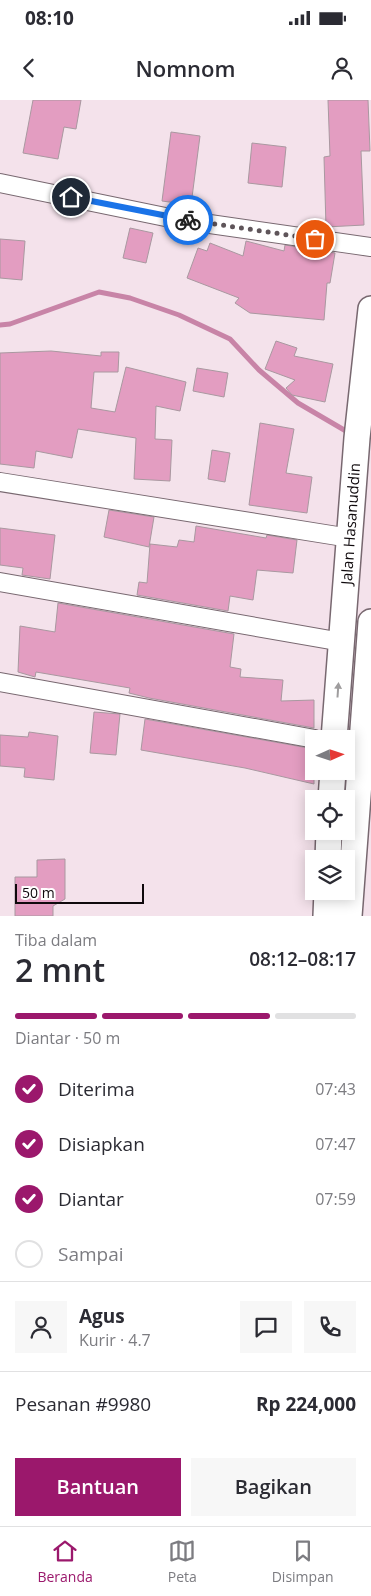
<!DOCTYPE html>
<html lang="id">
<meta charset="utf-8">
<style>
body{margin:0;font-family:"Open Sans",sans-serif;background:#f7f7f7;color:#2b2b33;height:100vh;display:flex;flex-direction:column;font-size:19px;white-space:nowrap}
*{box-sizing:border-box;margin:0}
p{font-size:16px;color:#7c7c81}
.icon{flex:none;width:28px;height:28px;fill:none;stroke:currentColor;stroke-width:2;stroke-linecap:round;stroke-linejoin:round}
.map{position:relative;height:816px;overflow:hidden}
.side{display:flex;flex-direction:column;background:#fff;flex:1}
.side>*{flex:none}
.needle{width:32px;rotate:87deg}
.buttons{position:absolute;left:305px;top:630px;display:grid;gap:10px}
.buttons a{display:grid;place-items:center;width:50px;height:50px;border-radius:0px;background:#fff;box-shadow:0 2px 12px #0003;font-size:25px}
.scale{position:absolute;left:15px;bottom:12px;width:129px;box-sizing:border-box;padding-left:5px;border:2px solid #0f090c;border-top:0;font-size:14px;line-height:18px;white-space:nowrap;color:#0f090c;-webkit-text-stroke:4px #fff;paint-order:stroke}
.pin{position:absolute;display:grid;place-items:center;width:42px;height:42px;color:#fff;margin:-21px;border:2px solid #fff;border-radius:50%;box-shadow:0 1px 5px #0007}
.courier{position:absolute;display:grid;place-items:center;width:50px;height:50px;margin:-25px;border:4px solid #1a73e8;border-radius:50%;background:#fff;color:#222;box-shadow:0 1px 6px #0007}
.head em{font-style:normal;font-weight:600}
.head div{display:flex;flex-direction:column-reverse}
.head{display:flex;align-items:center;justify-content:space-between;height:85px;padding:0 15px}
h1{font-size:32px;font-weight:600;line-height:38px}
.bar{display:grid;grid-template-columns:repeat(4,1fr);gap:8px 5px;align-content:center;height:60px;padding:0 15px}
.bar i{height:6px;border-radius:4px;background:#e1e1e2}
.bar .current{background:#9b186c}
.bar p{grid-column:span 4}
.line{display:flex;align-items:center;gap:12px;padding:0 15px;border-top:1px solid #e1e1e2}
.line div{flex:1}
.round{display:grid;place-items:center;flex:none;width:52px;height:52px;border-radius:0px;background:#f7f7f7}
ol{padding:0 15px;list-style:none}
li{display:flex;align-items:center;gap:15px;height:55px}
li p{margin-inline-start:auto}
li .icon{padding:5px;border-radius:50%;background:#9b186c;color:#fff;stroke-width:4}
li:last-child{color:#7c7c81}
li i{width:28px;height:28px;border:2px solid #e1e1e2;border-radius:50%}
.cta{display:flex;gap:10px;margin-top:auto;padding:10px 15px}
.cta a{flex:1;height:58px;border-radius:0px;background:#9b186c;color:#fff;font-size:20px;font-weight:600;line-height:58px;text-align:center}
.cta a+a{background:#f7f7f7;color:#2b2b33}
.status{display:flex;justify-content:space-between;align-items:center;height:35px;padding:0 25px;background:#fff;direction:ltr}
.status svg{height:14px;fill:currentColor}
header{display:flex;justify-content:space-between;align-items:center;height:65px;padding:0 15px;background:#fff;font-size:22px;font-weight:600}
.tabs{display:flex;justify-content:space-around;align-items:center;height:70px;border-top:1px solid #e1e1e2;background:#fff;font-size:14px;color:#7c7c81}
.tabs a{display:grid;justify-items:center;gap:2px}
.tabs .current{color:#9b186c}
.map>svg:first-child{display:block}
</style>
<div class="status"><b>08:10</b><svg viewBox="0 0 49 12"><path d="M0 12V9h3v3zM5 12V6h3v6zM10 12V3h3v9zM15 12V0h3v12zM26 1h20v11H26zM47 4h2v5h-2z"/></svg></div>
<header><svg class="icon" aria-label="back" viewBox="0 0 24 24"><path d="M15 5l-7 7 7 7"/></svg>Nomnom<svg class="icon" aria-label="person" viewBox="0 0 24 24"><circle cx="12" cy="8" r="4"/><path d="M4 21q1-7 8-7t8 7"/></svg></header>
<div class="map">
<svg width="371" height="816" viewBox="0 0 371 816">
<rect width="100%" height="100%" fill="#f4e2eb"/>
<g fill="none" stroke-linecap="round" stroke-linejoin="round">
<path stroke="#c884a7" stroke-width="5" d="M0,225L10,224L99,192L130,198L179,215L230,239L259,270L298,303L351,334"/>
</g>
<g fill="#e39dc1" stroke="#a998a0">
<path d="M33,0H81L76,29L64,27L58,59L23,53Z"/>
<path d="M328,0H368L370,51H361L364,125L326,127L324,57L330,56Z"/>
<path d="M171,32L200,36L191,105L162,101Z"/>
<path d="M252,43L286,47L282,87L248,83Z"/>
<path d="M130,128L153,133L146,163L123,158Z"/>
<path d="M0,139L25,141L22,180L0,178Z"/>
<path d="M246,141L284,151L285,145L335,153L330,183H327L324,220L250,213L235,203L239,198L187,178L198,148L207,151L210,143L243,156Z"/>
<path d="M276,241L297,248L294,256L333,264L325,302L292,295L286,288L295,280L265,269Z"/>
<path d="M51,251L101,256V252H119L118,272H94L91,308L115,312L126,267L186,282L180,311L156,306L155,339L172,340L170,381L134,379L136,338L78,329L72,358L36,351L34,368L0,364V253Z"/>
<path d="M197,268L228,273L224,297L193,291Z"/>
<path d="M260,323L294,329L286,373L312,377L307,413L249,405Z"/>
<path d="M212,350L230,353L225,382L208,379Z"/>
<path d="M109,410L154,417L149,447L104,437Z"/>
<path d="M196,426L266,438L267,435L297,440L293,473L257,470L253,500L230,496L228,511L137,495L139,482L147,483L150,444L177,447L179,440L194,442Z"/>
<path d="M0,428L55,435L50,479L22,475L23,468L0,465Z"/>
<path d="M58,503L234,534L230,567L241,569L240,577L283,580L281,601L314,600V628L149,598L129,593L130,588L36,572L35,577L18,572L20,526L55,532Z"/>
<path d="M94,612L120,614L116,655L90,653Z"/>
<path d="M145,619L314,649V684L245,668L141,650Z"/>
<path d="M29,632L58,636L54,680L24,677L25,668L0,666V635L28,637Z"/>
<path d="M65,759V799L53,806V816H15V777H37V760Z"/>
</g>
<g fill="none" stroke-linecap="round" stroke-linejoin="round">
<g stroke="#786870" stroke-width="20">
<g id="street">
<path d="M0,83L175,119L371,147"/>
<path d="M0,382L350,438"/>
<path d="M0,482L342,542"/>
<path d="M0,582L315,639"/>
</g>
</g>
<g stroke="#786870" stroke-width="28">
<g id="secondary">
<path d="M334,639L357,338L371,209"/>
<path d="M331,699L333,671"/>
<path d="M328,759L329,731"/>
<path d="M326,816L327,791"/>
<path d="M349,816L371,522"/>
</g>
</g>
<use href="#street" stroke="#fff" stroke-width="18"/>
<use href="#secondary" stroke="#fff" stroke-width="25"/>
</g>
<defs><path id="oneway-solid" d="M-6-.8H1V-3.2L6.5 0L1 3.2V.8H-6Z" transform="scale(1.25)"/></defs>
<use fill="#9f9d9e" href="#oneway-solid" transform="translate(338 590) rotate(-86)"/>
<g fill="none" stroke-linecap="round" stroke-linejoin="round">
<path stroke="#5f555a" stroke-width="5" stroke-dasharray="0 9" d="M188,120L315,139"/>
<path stroke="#1a73e8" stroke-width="6" d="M71,97L188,120"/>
</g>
<g text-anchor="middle" stroke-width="4" stroke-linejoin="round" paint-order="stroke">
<g font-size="15" fill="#0f090c" stroke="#fff">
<text transform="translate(351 424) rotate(-86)" y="5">Jalan Hasanuddin</text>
</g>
</g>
</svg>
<div class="buttons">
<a><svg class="needle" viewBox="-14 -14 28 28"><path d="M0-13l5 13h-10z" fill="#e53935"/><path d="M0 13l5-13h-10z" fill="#7c7c81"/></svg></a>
<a><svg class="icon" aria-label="locate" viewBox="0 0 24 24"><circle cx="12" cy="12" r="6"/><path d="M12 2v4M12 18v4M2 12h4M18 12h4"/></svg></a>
<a><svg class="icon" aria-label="layers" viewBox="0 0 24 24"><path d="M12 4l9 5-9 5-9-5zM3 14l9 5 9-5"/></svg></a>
</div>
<div class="scale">50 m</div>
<div class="pin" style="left:315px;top:139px;background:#ea580c"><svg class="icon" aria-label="bag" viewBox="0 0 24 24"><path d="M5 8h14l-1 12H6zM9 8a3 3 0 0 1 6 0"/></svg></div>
<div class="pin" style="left:71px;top:97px;background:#1f2937"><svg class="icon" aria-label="home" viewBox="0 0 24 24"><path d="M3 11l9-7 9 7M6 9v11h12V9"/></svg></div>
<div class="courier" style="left:188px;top:120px"><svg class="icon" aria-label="bike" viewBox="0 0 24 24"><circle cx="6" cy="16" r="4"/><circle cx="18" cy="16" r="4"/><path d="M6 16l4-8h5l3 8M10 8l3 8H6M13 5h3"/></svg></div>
</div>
<section class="side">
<div class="head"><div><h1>2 mnt</h1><p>Tiba dalam</p></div><em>08:12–08:17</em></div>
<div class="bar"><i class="current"></i><i class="current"></i><i class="current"></i><i></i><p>Diantar · 50 m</p></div>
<ol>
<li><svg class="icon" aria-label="check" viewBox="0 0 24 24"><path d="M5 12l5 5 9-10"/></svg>Diterima<p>07:43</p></li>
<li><svg class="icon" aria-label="check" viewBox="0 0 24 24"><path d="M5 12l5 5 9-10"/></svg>Disiapkan<p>07:47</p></li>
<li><svg class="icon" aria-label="check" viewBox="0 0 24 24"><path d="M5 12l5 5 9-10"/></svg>Diantar<p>07:59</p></li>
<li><i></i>Sampai</li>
</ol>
<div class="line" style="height:90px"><a class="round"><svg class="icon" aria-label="person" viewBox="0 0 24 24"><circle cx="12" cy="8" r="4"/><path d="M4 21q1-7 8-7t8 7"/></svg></a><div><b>Agus</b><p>Kurir · 4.7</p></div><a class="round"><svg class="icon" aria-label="chat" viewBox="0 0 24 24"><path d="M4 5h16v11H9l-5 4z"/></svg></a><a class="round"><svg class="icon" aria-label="phone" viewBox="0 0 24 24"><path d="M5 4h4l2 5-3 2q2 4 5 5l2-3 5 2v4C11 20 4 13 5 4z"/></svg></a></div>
<div class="line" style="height:65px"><div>Pesanan #9980</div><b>Rp 224,000</b></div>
<div class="cta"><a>Bantuan</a><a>Bagikan</a></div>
</section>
<nav class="tabs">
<a class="current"><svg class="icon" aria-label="home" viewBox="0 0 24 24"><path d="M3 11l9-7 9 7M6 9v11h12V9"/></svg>Beranda</a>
<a><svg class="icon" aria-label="map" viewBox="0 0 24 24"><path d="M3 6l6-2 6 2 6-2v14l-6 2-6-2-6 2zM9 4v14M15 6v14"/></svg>Peta</a>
<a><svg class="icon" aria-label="saved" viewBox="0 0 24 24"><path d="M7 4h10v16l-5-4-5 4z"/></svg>Disimpan</a>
</nav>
